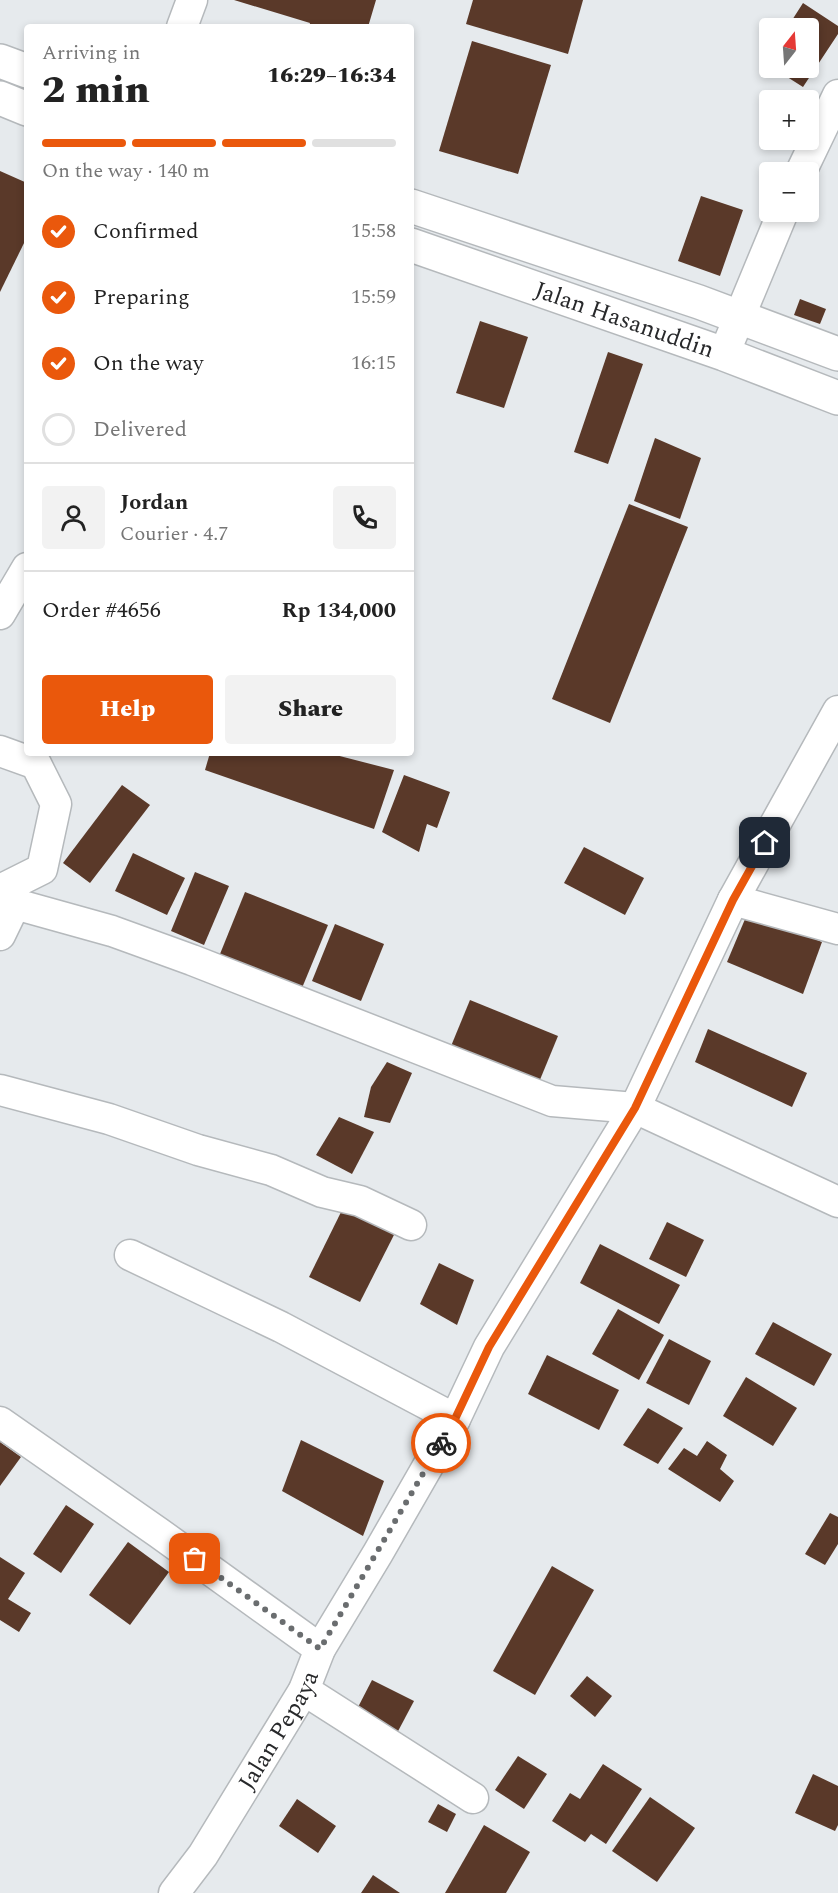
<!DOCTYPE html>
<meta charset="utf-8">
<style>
body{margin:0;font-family:Spectral,serif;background:#f2f2f2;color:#222;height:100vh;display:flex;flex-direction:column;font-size:22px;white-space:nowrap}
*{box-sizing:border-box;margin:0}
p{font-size:20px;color:#767676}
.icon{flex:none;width:33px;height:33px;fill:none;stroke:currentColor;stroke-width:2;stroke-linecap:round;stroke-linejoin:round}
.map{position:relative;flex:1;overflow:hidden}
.panel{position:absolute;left:24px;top:24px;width:390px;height:732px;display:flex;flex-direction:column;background:#fff;border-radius:6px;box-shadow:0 3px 9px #0003}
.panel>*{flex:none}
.needle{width:39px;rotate:17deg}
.tools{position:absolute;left:759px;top:18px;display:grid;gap:12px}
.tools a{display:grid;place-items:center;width:60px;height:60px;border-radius:6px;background:#fff;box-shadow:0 3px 9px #0003;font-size:30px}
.pin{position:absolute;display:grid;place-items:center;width:51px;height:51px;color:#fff;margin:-26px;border-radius:12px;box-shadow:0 3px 9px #0006}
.courier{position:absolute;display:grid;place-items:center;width:60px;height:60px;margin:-30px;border:4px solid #ea580c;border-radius:50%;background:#fff;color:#222;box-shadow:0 2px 8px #0007}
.headline em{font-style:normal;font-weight:800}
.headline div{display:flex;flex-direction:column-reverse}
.headline{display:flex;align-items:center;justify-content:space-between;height:102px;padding:0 18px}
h1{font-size:39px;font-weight:800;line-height:45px}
.bar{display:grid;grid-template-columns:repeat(4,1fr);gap:9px 6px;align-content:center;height:72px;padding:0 18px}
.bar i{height:8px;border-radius:4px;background:#e0e0e0}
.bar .selected{background:#ea580c}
.bar p{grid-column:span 4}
.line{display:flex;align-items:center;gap:15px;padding:0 18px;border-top:2px solid #e0e0e0}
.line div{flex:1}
.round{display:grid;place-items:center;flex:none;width:63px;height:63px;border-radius:6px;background:#f2f2f2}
ol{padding:0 18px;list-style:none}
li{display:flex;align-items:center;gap:18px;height:66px}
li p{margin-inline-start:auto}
li .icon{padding:6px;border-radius:50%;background:#ea580c;color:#fff;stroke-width:4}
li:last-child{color:#767676}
li i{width:33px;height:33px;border:3px solid #e0e0e0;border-radius:50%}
.cta{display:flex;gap:12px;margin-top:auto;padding:12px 18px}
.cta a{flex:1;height:69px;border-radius:6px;background:#ea580c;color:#fff;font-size:24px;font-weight:800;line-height:69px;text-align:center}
.cta a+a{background:#f2f2f2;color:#222}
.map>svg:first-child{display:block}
</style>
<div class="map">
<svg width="838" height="1893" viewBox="0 0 838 1893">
<rect width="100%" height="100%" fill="#e6eaed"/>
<g fill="#5a3929">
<path d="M234,0H376L368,27H309L310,23Z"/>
<path d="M473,0H583L568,54L466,24Z"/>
<path d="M803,3L838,26V34L803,87L773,68H808V28H787Z"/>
<path d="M472,41L551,65L518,174L439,151Z"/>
<path d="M0,171L27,183V237L0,292Z"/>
<path d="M701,196L743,210L720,276L678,261Z"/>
<path d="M800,299L826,309L820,324L794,315Z"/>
<path d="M480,321L528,337L504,408L456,393Z"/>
<path d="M608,352L643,364L608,464L574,452Z"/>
<path d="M655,438L701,458L680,519L634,501Z"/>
<path d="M629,504L688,527L610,723L552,699Z"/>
<path d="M210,753H328L394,770L374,829L205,770Z"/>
<path d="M404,775L450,792L437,828L427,824L419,852L382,832Z"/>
<path d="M122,785L150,805L90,883L63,863Z"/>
<path d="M584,847L644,878L625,915L564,883Z"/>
<path d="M133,853L185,878L167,915L115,891Z"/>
<path d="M195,872L229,886L204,945L171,931Z"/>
<path d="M245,892L328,925L302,988L220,954Z"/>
<path d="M748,912L822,942L803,994L727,962Z"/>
<path d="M335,924L384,944L361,1001L312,981Z"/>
<path d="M470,1000L558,1036L537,1087L449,1051Z"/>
<path d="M708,1029L807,1073L792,1107L695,1062Z"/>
<path d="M387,1062L412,1073L390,1123L364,1117L371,1087Z"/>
<path d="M339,1117L374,1132L352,1174L316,1155Z"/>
<path d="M345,1204L397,1229L360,1302L309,1277Z"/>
<path d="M667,1222L704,1240L686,1277L649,1259Z"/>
<path d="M600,1244L680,1285L659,1324L580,1283Z"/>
<path d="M439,1263L474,1280L457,1325L420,1304Z"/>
<path d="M618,1309L664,1335L639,1380L592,1354Z"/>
<path d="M773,1322L832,1354L814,1386L755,1354Z"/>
<path d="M669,1339L711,1361L689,1405L646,1383Z"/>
<path d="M547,1355L619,1390L599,1430L528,1394Z"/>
<path d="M746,1377L797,1408L773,1446L723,1416Z"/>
<path d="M648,1408L683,1428L658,1464L623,1445Z"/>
<path d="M301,1440L384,1481L363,1536L282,1491Z"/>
<path d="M707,1441L727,1455L720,1469L734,1481L720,1502L668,1469L684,1448L697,1456Z"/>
<path d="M0,1442L21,1457L0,1486Z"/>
<path d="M66,1505L94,1524L61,1573L33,1554Z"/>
<path d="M830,1513L838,1517V1544L825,1565L805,1554Z"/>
<path d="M128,1542L169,1572L130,1625L89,1595Z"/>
<path d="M0,1557L25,1573L8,1599L31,1613L19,1632L0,1620Z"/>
<path d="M552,1566L594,1590L535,1695L493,1671Z"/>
<path d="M587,1676L612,1696L595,1717L570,1696Z"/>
<path d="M372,1680L414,1701L396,1735L355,1713Z"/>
<path d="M518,1756L547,1774L524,1809L495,1790Z"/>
<path d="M603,1764L642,1789L606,1844L591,1834L585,1842L552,1821L570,1793L580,1799Z"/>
<path d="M813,1774L838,1786V1825L835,1831L795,1813Z"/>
<path d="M650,1797L695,1828L657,1882L612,1851Z"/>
<path d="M297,1799L336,1826L318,1853L279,1826Z"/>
<path d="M438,1804L456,1814L447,1832L428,1822Z"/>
<path d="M484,1825L530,1852L506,1893H445Z"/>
<path d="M373,1875L400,1893H361Z"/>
</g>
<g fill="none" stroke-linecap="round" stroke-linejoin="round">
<g stroke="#b5b9bc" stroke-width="33">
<g id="minor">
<path d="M182,27L192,0"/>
<path d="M801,172L838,95"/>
<path d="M724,354L783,212"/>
<path d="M0,614L27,568"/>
<path d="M0,751L36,764L56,804L42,869L8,886L15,904L112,931L192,960L552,1101L635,1108L838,1202"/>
<path d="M733,900L838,929"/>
<path d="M0,935L15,904"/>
<path d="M0,1090L109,1119L198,1150L271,1170L322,1192L360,1201L411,1225"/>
<path d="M130,1255L281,1327L455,1419"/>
<path d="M0,1422L159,1533L320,1649"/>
<path d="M304,1690L473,1798"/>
<path id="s1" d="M174,1893L203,1855L304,1690L320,1649L378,1553L455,1419L489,1347L635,1108L733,900L838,711"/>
</g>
</g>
<g stroke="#b5b9bc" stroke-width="36">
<g id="tertiary">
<path d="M0,61L27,71"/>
<path d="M0,98L27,109"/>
<path d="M411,206L699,302L838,354"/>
<path id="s2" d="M411,245L724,354L838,398"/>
</g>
</g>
<use href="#minor" stroke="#fff" stroke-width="30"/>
<use href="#tertiary" stroke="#fff" stroke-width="33"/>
</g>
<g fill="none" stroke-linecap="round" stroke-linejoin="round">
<path stroke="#6a6d6f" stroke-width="6" stroke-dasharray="0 10.8" d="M195,1559L320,1649L441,1443"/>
<path stroke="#ea580c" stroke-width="8" d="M441,1443L455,1419L489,1347L635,1108L733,900L765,843"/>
</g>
<g text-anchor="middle" stroke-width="6" stroke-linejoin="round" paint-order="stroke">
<g font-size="24" fill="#28292b" stroke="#f3f7fb">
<text dy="8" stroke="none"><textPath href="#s2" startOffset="226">Jalan Hasanuddin</textPath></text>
<text dy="8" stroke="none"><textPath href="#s1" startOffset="194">Jalan Pepaya</textPath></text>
</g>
</g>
</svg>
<div class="tools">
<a><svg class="needle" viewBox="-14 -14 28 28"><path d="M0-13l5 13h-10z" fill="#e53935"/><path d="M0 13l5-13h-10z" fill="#767676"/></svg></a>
<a>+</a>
<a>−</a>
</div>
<div class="pin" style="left:195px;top:1559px;background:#ea580c"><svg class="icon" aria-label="bag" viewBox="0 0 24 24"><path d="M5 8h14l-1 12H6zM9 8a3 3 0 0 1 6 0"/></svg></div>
<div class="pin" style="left:765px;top:843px;background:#1f2937"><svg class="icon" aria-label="home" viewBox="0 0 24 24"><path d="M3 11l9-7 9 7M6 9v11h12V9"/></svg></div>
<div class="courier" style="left:441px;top:1443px"><svg class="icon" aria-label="bike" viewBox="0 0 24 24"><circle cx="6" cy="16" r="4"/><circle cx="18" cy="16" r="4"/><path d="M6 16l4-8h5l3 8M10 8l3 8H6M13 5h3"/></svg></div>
<section class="panel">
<div class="headline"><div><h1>2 min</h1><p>Arriving in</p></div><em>16:29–16:34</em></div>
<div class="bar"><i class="selected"></i><i class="selected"></i><i class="selected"></i><i></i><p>On the way · 140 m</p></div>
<ol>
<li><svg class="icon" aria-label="check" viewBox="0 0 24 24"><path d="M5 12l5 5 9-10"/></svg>Confirmed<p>15:58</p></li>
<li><svg class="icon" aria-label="check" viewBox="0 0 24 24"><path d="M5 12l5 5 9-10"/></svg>Preparing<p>15:59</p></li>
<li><svg class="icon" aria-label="check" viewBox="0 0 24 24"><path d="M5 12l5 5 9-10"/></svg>On the way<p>16:15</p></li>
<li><i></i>Delivered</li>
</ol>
<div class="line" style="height:108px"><a class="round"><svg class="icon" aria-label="person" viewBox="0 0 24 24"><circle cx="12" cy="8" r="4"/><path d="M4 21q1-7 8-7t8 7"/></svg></a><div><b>Jordan</b><p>Courier · 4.7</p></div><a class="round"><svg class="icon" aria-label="phone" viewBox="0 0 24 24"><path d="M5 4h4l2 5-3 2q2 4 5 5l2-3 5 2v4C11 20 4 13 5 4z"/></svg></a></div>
<div class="line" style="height:78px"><div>Order #4656</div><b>Rp 134,000</b></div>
<div class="cta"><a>Help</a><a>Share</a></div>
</section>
</div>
